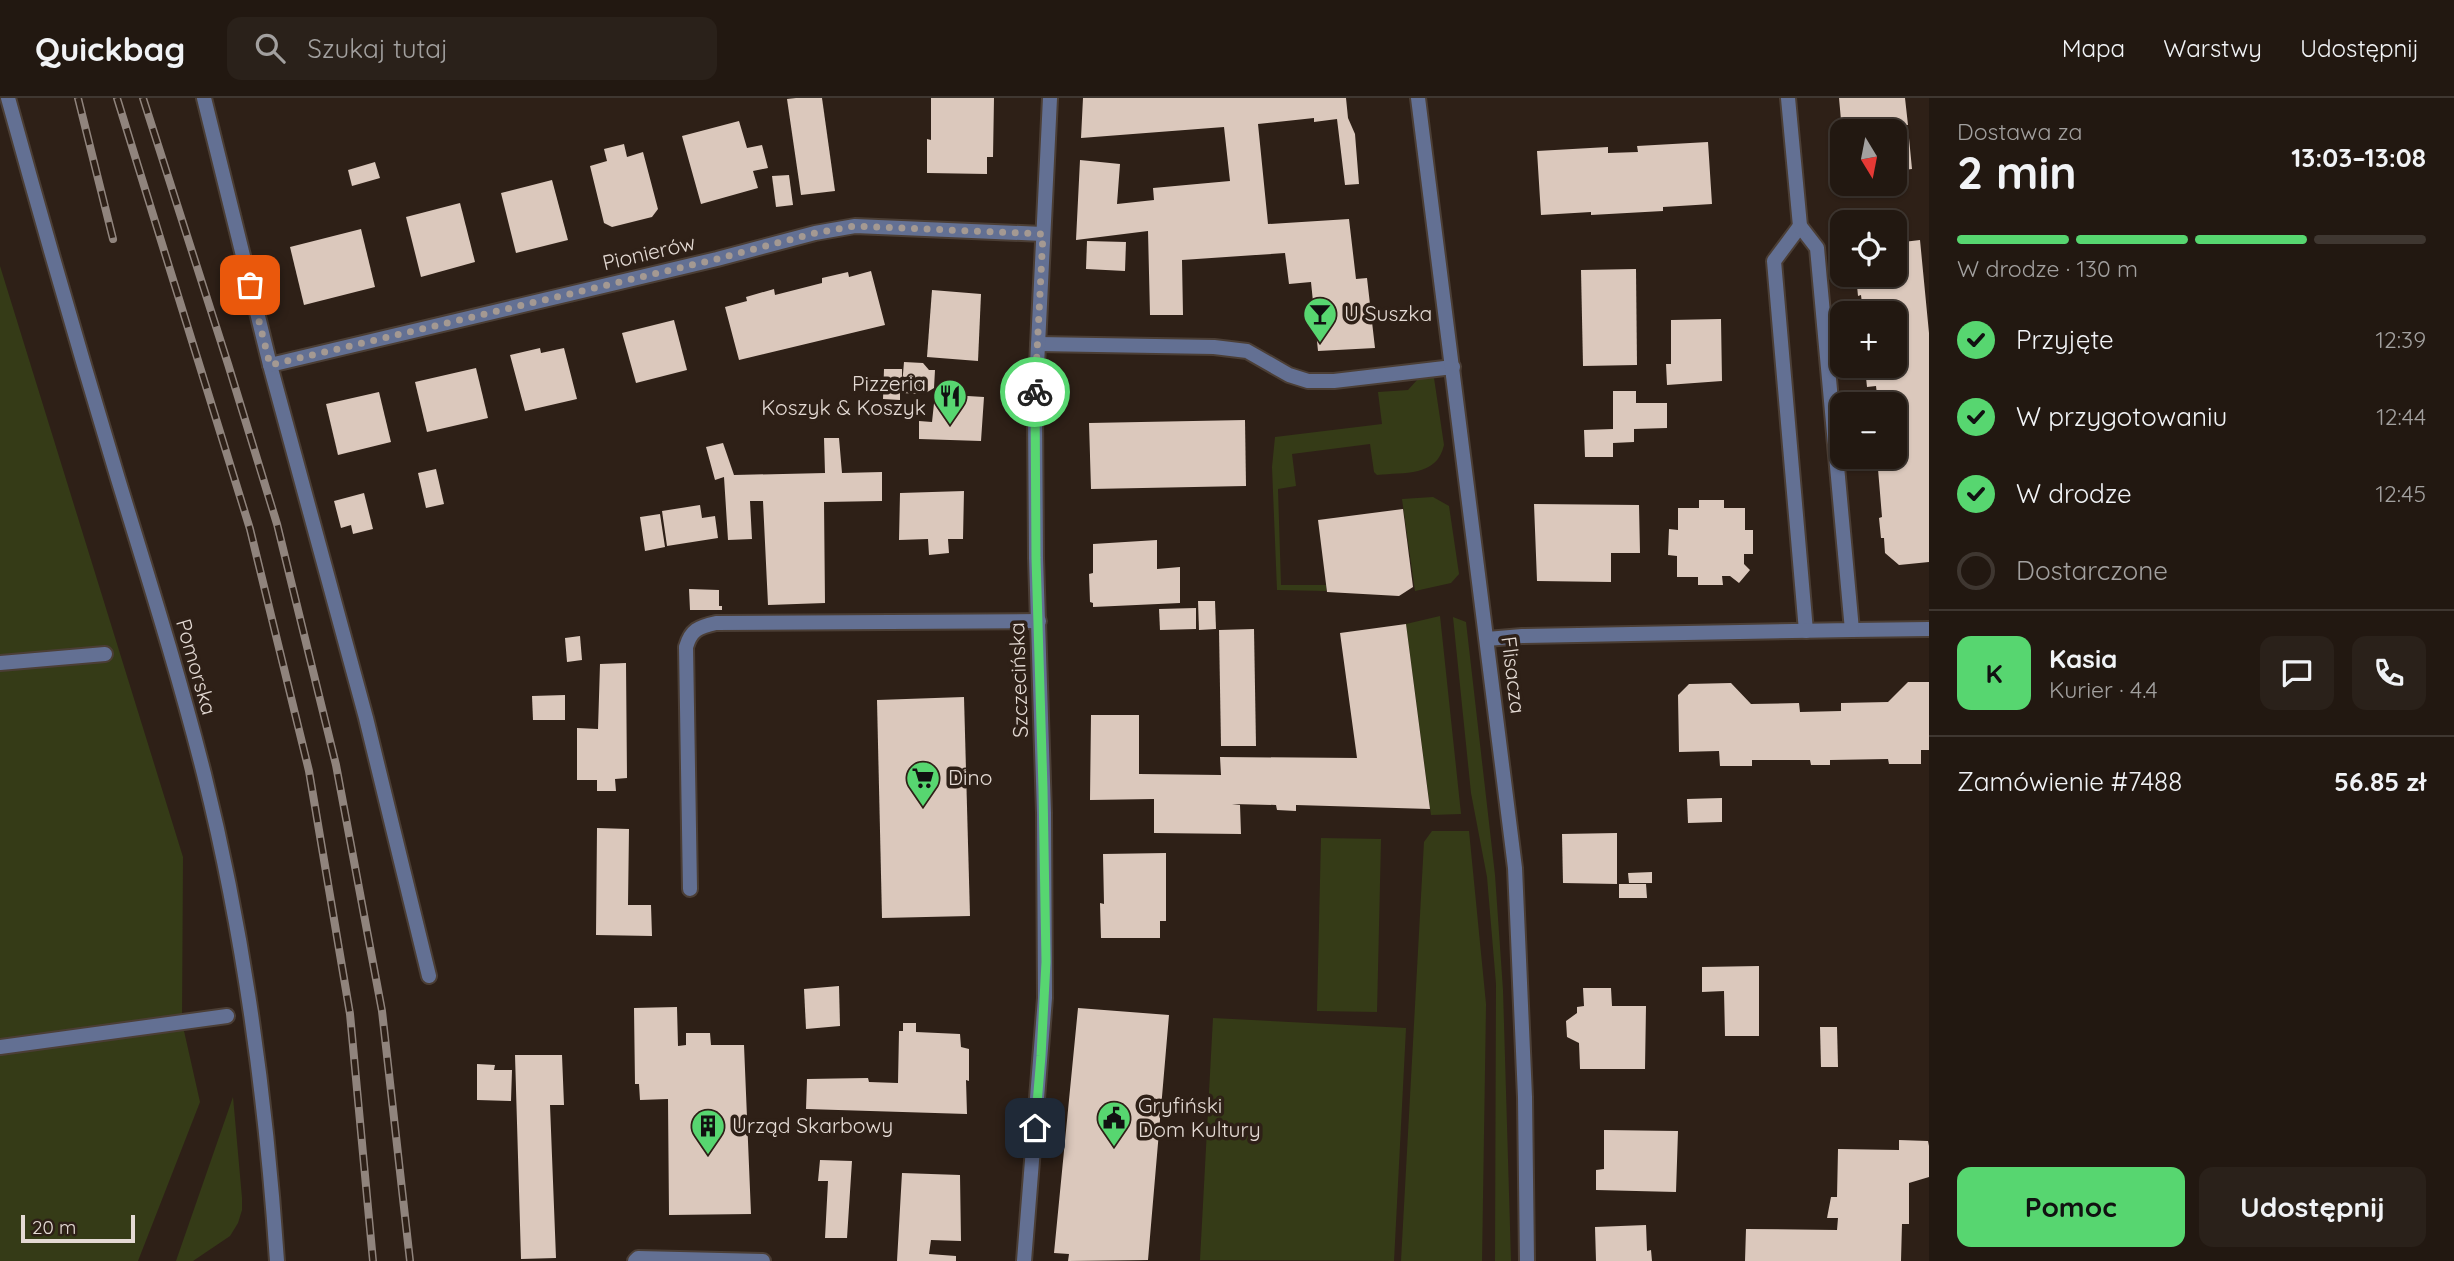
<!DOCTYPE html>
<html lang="pl">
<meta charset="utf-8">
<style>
body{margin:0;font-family:Quicksand,sans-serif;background:#2a211a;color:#f1f3f6;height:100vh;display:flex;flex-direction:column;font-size:26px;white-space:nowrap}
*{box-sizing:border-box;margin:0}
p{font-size:23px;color:#a2a09f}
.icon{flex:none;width:38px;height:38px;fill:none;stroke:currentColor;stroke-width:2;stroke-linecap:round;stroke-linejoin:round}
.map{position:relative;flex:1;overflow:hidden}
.details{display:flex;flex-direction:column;background:#221811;width:525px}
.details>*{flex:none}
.needle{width:46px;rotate:170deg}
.controls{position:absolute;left:1830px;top:21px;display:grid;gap:14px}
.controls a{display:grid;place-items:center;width:77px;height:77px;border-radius:14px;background:#221811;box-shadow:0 2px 5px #0004,0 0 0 2px #3f3731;font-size:35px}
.scale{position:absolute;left:21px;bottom:18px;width:114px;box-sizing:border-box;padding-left:7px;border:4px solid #e4dad4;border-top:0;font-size:19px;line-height:24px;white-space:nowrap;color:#e4dad4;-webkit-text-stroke:5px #2e2017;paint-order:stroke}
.pin{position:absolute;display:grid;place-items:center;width:60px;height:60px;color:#fff;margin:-30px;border-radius:14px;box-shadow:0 4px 10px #0006}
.courier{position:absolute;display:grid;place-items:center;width:70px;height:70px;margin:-35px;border:5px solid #57d670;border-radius:50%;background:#fff;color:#222;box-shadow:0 2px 9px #0007}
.head em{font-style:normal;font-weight:700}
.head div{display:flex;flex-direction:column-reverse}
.head{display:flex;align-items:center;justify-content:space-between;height:119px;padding:0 28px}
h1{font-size:46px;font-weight:700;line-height:52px}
.bar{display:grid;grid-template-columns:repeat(4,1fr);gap:10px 7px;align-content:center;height:84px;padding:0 28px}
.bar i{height:9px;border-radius:5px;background:#3f3731}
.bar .current{background:#57d670}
.bar p{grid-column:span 4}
.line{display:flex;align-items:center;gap:18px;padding:0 28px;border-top:2px solid #3f3731}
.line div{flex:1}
.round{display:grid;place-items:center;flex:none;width:74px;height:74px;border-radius:14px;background:#2a211a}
ol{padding:0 28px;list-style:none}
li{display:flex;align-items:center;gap:21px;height:77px}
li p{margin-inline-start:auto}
li .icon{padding:7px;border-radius:50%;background:#57d670;color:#111;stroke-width:4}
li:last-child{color:#a2a09f}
li i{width:38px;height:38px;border:4px solid #3f3731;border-radius:50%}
.cta{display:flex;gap:14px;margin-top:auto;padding:14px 28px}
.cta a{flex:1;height:80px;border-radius:14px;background:#57d670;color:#111;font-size:28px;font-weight:700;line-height:80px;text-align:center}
.cta a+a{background:#2a211a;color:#f1f3f6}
header{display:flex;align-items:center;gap:42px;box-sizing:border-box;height:98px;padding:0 35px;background:#221811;border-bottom:2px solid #3f3731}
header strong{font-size:33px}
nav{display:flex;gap:38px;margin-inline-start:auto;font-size:24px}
.search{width:490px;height:63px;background:#2a211a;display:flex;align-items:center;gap:18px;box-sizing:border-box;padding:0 24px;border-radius:14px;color:#a2a09f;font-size:26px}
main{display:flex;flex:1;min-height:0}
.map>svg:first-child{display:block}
</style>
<header>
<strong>Quickbag</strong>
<div class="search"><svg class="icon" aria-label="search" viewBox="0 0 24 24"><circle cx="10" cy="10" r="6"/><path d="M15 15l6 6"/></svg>Szukaj tutaj</div>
<nav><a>Mapa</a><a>Warstwy</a><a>Udostępnij</a></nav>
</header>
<main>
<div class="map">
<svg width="1929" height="1163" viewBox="0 0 1929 1163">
<rect width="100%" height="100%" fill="#2e2017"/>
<g fill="#353b17">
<path d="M0,168L183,759L182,924L200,1004L138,1163H0Z"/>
<path d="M1434,280L1444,347C1437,379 1404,374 1377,377L1374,374L1370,346L1292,356L1296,388L1278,391L1281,487H1326V493L1277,492L1272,369L1275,339L1382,326L1378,294L1408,292L1418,281Z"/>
<path d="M1433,399L1449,408L1459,476L1451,485L1415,493L1402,401Z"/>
<path d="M1440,518L1461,716L1431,717L1406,526Z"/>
<path d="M1453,519L1466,524L1495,777L1503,892L1511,1163H1495L1496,886L1487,779L1471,695Z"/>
<path d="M1432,733H1469L1486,906L1482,1163H1401L1424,744Z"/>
<path d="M1321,740L1381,741L1377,914L1317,913Z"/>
<path d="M1213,920L1406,930L1394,1163L1200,1162Z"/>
<path d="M233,999L242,1100V1112L238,1125L230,1138L193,1163H176Z"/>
</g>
<g fill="#dbc8bc">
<path d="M796,0H822L835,93L801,97L787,1Z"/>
<path d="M931,0H994L993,59H987V76L927,75V41L931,42Z"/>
<path d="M1083,0H1346L1348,20L1355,36L1359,86L1345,87L1337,21L1314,24V20L1258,26L1268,126L1349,121L1356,181L1367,180L1375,250L1318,253L1311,184L1289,186L1285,155L1182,162L1183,217H1150L1148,133L1076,142L1080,62L1120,66L1117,106L1154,102L1153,90L1230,83L1224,29L1081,40Z"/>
<path d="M1839,0H1905L1908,27H1902L1904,40H1909L1912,71L1895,73V33H1842Z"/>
<path d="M739,23L747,50L762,47L768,70L753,73L758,90L701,106L682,38Z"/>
<path d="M1708,44L1712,106L1663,109V113L1591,117V114L1541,117L1537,53L1608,49V55L1638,54L1637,48Z"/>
<path d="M624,46L627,59L643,54L658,111L652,119L612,129L604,125L590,68L607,63L604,51Z"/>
<path d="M375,64L380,80L352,88L348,72Z"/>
<path d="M789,77L793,107L776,109L772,78Z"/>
<path d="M552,82L568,142L516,155L501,95Z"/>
<path d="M460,105L475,164L421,179L406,119Z"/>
<path d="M361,131L375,189L304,207L290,149Z"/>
<path d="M1920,142L1929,235V464L1899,467L1885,455L1884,440H1881L1879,420L1882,419L1877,359H1895V306H1878L1876,288L1867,289L1865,270L1868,268H1895V215H1863L1861,197L1858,198L1856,178L1895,177V145Z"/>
<path d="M1087,143L1126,144L1125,173L1086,171Z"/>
<path d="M1636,171L1637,267L1583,268L1581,172Z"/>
<path d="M871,173L885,227L739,262L725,209L747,203L746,199L774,191L775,197L822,185V180L848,174L849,179Z"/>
<path d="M932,192L981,196L978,263L927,259Z"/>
<path d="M1721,221L1722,283L1667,287L1666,266H1671V222Z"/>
<path d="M674,222L687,272L636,285L622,235Z"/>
<path d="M540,250L541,255L564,250L577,301L525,313L510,257Z"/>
<path d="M904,264L923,265L929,272H935L934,290L924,296L900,295V302L883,301L884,271H902V288Z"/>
<path d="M476,270L488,320L427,334L415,284Z"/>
<path d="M1613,293H1636V305H1667V330L1634,331V344L1613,345V359H1585L1584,332L1613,331Z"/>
<path d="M379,294L391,344L338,357L326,306Z"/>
<path d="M935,296L984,299L981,343L919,341V323L932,324Z"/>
<path d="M1245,322L1246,388L1091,391L1089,325Z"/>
<path d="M824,340H839L842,375L882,374V403L824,404L825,505L768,507L763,403H750L752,441L728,442L724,379L715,382L706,349L723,345L734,377L825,375Z"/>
<path d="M436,371L444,406L426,410L418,375Z"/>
<path d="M964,393L963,441H948L949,455L929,457L928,441L899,442L900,395Z"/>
<path d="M364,395L373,431L353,436L351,427L341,430L334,403Z"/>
<path d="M1699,402H1724V410H1745V432H1753V456H1744V466L1750,472L1739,485L1730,478H1722L1723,487H1698V479H1677V458L1668,457L1669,431L1678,432V410H1699Z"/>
<path d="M1534,406L1639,407L1640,455H1611V484L1537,483Z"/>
<path d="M700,407L702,420L715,418L718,440L667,448L662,413Z"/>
<path d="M1403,411L1413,489L1399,498L1327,494L1318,422Z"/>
<path d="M660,416L665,449L645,453L640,419Z"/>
<path d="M1157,442V471L1180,469V505L1093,509V505L1090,504L1089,476L1093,475V446Z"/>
<path d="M689,491L719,492V508H722V512H690Z"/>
<path d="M1198,503H1215L1216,531L1199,532Z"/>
<path d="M1196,510V531L1160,532L1159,511Z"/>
<path d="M1406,526L1430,711L1296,707V713L1277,712L1276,707L1232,706L1240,707L1241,736L1154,735V701L1090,702L1091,617H1139V676L1221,677L1220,659L1357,660L1340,535Z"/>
<path d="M1254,531L1256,648H1221L1219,532Z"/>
<path d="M580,538L582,562L567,564L565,540Z"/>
<path d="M626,565L627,680L615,681L616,693H597V682H577V630L598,631L600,566Z"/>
<path d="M1908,584H1929V652H1921V666H1889L1888,661L1830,662V667H1811L1810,662H1752V668H1720L1719,653L1679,654L1678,597L1689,586L1731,585L1751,606L1799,605L1800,614L1841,613V605L1888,604Z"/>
<path d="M565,597V622H533L532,598Z"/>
<path d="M964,599L970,818L882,820L877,602Z"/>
<path d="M1722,700V724L1688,725L1687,701Z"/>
<path d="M597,730L629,731L628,807H651L652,838L596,837Z"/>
<path d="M1617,735V786L1563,785L1562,736Z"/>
<path d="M1166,755V823H1160V840H1101L1100,805L1104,806L1103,756Z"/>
<path d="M1652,774V785H1629L1628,775Z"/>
<path d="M1619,786H1646L1647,800H1619Z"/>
<path d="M1759,868V938H1725L1724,893L1702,894V869Z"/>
<path d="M839,888L840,928L806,931L804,891Z"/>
<path d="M1583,890H1611L1612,908H1646L1645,971H1580L1579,945L1567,939L1566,923L1577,915V909L1584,908Z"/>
<path d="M677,909L678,948L686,947V935H710L711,947H744L751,1116L669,1117L668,1001L640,1002L639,986H635L634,910Z"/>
<path d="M1078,910L1169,917L1148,1162L1068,1163L1069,1156L1054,1155Z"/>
<path d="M903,925H916V934L960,936L961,949L969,951V983L966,982L967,1016L806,1011L807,981L868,980L869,984L898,985L899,933H903Z"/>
<path d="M1820,929H1837L1838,969H1821Z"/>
<path d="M515,957H562L564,1007H550L556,1160L521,1161Z"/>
<path d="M477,966L495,967L494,972H512L511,1003L477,1002Z"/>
<path d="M1604,1032L1678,1033L1676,1094L1596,1092V1072L1604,1071Z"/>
<path d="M1899,1042L1928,1043L1929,1048V1079L1909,1085V1126H1902L1901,1163H1745L1746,1131L1837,1132L1838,1120H1827L1831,1099H1837L1838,1051L1899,1052Z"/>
<path d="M820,1062L852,1063L847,1140H825L828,1083H818Z"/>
<path d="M902,1075L960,1077L961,1143L931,1142L929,1156L956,1158V1163H897Z"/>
<path d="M1646,1127L1647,1153L1651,1152L1652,1163H1596L1595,1129Z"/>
</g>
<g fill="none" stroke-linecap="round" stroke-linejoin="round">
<g stroke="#4b3e35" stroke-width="18">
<g id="service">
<path d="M1800,128L1774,163L1806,533"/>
<path d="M270,267L366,620L429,878"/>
<path d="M1852,532L1929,531"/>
<path d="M1487,541L1522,538L1852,532L1817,150L1800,128L1788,0"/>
<path d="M690,791L686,549C691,532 698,529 716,525L1039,523"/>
<path d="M635,1163L638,1160L763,1163"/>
</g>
</g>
<g stroke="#4b3e35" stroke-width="18">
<g id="pedestrian">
<path d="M0,565L105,556"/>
<path d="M0,949L227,918"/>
</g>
</g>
<g stroke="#4b3e35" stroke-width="18">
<g id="minor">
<path d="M204,0L270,267L717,161L815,135L855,128L1043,136"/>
<path d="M1038,246L1214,249L1247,253L1289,277L1308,283H1334L1453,269"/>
</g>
</g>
<g stroke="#4b3e35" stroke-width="18">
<g id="tertiary">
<path d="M8,0C43,127 80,255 118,381C148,479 179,577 204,676C244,836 266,999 277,1163"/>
<path d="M1418,0L1515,770L1525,999L1527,1163"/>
<path d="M1024,1163L1045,900L1044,715L1036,460L1035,309L1050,0"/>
</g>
</g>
<use href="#service" stroke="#637093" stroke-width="14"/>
<use href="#pedestrian" stroke="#637093" stroke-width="14"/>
<use href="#minor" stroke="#637093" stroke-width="14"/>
<use href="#tertiary" stroke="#637093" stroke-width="14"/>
<g stroke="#90847d" stroke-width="8">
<g id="rail">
<path d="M78,0L113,141"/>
<path d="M117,0L250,431L309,673L350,916L373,1163"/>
<path d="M143,0L228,266L277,426L336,667L382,913L410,1163"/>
</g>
</g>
<use href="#rail" stroke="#2e2017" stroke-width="5" stroke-dasharray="16" stroke-linecap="butt"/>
</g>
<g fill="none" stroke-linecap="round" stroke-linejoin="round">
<path stroke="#a49992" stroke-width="7" stroke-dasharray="0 12.6" d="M250,187L270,267L717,161L815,135L855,128L1043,136L1035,294"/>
<path stroke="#57d670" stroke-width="9" d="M1035,1030L1041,958L1046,864L1043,691L1036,460L1035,294"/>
</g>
<defs>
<g id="bar-pin" transform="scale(1.75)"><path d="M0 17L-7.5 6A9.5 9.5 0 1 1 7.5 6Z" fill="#57d670" stroke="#2e2017"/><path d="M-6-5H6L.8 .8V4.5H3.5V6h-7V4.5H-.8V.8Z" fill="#111"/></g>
<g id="restaurant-pin" transform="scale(1.75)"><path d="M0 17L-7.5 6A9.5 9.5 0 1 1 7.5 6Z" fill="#57d670" stroke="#2e2017"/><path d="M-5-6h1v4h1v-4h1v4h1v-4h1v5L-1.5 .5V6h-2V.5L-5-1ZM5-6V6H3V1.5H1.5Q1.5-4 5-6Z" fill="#111"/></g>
<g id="supermarket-pin" transform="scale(1.75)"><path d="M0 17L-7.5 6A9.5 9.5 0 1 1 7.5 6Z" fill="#57d670" stroke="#2e2017"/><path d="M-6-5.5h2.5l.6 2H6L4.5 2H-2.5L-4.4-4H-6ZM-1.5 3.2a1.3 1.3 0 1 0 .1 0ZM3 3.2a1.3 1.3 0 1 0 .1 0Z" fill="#111"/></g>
<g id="civic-pin" transform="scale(1.75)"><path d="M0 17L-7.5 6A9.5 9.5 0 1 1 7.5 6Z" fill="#57d670" stroke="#2e2017"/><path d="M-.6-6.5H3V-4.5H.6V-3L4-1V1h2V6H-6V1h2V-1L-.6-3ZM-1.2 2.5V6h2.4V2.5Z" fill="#111"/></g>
<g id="building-pin" transform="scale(1.75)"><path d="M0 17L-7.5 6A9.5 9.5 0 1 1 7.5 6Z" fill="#57d670" stroke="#2e2017"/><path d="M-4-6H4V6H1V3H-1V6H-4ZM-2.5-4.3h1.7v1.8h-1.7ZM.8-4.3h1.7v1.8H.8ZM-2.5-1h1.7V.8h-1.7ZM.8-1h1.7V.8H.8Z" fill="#111"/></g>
</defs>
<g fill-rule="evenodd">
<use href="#bar-pin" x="1320" y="216"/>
<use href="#restaurant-pin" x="950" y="298"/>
<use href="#supermarket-pin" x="923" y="680"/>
<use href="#civic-pin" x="1114" y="1020"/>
<use href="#building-pin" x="708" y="1028"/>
</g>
<g text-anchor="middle" stroke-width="7" stroke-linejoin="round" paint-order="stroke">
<g font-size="21" fill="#e4dad4" stroke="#2e2017">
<text transform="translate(649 155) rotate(-13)" y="7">Pionierów</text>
<text transform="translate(196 569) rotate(74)" y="7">Pomorska</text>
<text transform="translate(1513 577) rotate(83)" y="7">Flisacza</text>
<text transform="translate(1019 582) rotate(-92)" y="7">Szczecińska</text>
</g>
<g font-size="21" fill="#e4dad4" stroke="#2e2017" text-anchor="start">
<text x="1344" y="223">U Suszka</text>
<text x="926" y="293" text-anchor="end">Pizzeria<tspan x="926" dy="24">Koszyk &amp; Koszyk</tspan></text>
<text x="948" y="687">Dino</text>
<text x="1138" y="1015">Gryfiński<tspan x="1138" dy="24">Dom Kultury</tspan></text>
<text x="732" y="1035">Urząd Skarbowy</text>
</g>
</g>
</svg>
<div class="controls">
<a><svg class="needle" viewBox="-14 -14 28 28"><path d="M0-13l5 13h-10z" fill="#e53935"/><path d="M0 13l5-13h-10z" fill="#a2a09f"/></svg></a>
<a><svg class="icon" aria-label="locate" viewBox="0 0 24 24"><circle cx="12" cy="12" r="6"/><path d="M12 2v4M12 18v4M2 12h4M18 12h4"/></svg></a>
<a>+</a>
<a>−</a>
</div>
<div class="scale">20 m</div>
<div class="pin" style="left:250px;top:187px;background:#ea580c"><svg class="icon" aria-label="bag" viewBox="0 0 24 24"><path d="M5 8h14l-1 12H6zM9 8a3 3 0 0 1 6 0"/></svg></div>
<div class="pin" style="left:1035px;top:1030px;background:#1f2937"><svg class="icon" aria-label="home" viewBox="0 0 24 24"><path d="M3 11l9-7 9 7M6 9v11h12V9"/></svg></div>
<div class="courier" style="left:1035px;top:294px"><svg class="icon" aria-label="bike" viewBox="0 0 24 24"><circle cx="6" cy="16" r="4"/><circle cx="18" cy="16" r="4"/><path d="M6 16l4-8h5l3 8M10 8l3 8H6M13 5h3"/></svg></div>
</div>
<section class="details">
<div class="head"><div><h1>2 min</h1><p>Dostawa za</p></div><em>13:03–13:08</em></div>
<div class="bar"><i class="current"></i><i class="current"></i><i class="current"></i><i></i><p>W drodze · 130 m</p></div>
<ol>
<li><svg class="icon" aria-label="check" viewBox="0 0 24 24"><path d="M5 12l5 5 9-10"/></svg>Przyjęte<p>12:39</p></li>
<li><svg class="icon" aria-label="check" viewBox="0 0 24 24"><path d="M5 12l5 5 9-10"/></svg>W przygotowaniu<p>12:44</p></li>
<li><svg class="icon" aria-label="check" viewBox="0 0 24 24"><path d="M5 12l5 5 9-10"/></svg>W drodze<p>12:45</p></li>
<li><i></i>Dostarczone</li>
</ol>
<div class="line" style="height:126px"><b class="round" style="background:#57d670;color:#111">K</b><div><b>Kasia</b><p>Kurier · 4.4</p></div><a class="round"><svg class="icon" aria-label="chat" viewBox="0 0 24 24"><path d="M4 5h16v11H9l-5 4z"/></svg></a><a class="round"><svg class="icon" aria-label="phone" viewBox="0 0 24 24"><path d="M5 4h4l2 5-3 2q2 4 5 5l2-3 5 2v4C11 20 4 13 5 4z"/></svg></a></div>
<div class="line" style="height:91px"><div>Zamówienie #7488</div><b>56.85 zł</b></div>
<div class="cta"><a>Pomoc</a><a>Udostępnij</a></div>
</section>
</main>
